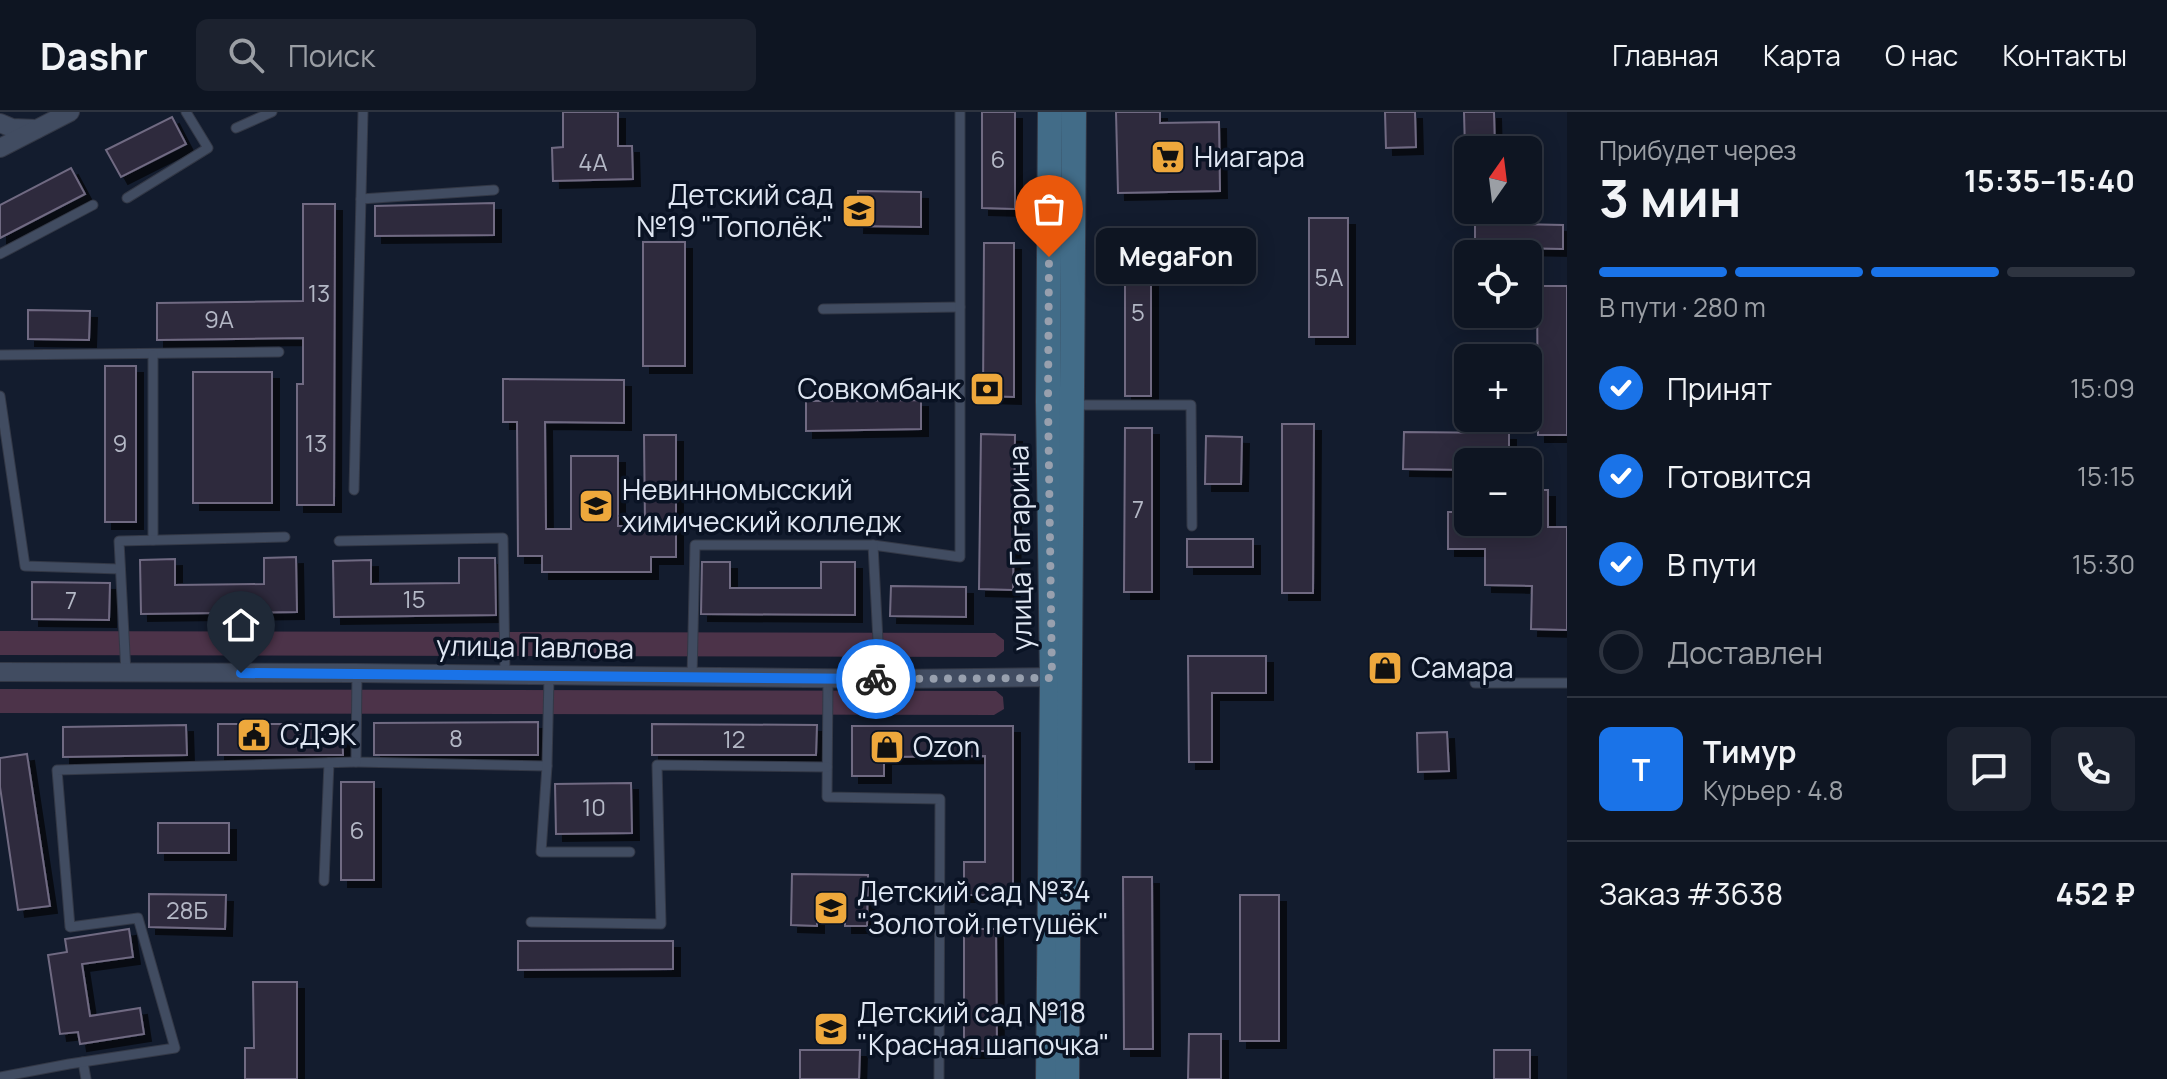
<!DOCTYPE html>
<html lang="ru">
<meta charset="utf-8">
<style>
body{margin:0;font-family:Manrope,sans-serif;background:#1c222f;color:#f1f3f6;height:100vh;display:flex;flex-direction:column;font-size:30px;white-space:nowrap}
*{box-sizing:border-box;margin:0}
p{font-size:26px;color:#9b9fa5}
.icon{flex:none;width:44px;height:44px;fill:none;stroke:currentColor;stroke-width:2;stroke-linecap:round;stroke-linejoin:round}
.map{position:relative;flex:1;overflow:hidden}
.side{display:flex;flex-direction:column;background:#0e1522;width:600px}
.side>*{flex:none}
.needle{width:52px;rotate:14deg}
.controls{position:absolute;left:1454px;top:24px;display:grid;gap:16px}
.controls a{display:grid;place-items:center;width:88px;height:88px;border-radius:12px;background:#0e1522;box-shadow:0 4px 20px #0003,0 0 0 2px #2e3440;font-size:40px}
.pin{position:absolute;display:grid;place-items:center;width:68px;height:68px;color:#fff;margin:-82px -34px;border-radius:50% 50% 50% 0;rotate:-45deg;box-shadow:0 0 8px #0007}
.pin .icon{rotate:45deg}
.courier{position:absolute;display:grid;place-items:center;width:80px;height:80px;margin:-40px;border:6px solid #1a73e8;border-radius:50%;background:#fff;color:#222;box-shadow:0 2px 10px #0007}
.bubble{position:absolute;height:56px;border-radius:12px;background:#0e1522;box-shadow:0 4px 20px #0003,0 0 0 2px #2e3440;font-size:26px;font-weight:700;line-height:56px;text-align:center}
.headline em{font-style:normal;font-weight:700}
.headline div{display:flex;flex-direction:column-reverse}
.headline{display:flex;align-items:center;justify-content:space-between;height:136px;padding:0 32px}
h1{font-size:52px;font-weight:700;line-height:60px}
.bar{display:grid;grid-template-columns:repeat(4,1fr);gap:12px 8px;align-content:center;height:96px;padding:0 32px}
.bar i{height:10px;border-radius:6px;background:#2e3440}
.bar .selected{background:#1a73e8}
.bar p{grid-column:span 4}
.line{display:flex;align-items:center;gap:20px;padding:0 32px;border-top:2px solid #2e3440}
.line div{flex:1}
.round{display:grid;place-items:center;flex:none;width:84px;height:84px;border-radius:12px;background:#1c222f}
ol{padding:0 32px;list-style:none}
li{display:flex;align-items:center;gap:24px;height:88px}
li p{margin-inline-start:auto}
li .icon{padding:8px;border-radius:50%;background:#1a73e8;color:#fff;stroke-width:4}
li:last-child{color:#9b9fa5}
li i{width:44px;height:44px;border:4px solid #2e3440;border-radius:50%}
header{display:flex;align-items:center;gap:48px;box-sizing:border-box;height:112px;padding:0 40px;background:#0e1522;border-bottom:2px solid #2e3440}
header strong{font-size:38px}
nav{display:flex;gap:44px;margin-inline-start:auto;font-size:28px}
.search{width:560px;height:72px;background:#1c222f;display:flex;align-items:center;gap:20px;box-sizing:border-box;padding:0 28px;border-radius:12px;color:#9b9fa5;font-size:30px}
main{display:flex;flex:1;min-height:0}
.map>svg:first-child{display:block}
</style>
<header>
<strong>Dashr</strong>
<div class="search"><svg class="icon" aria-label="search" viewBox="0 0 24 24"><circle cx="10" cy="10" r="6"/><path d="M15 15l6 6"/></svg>Поиск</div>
<nav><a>Главная</a><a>Карта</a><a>О нас</a><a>Контакты</a></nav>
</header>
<main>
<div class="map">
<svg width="1567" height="967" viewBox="0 0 1567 967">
<defs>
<filter id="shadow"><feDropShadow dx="7" dy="7" stdDeviation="0" flood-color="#0009"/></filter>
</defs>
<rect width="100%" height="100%" fill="#131c2e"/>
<g fill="#4c3349">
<path d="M0,519L995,521L1004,528V539L996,545L0,543Z"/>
<path d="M0,577L996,579L1003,585L1004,597L994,603L0,601Z"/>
</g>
<g fill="#2f293e" stroke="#706a82" stroke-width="2" filter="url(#shadow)">
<path d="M563,0H618V34H632L633,67L553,69L552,36L563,35Z"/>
<path d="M982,0H1015V97L982,96Z"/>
<path d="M1116,0H1160V11L1219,10L1220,79L1118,81Z"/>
<path d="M1385,0H1415L1416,35L1386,36Z"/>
<path d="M1464,0H1494L1495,37L1465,38Z"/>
<path d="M172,5L186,32L121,65L106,38Z"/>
<path d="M71,56L85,82L0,126V93Z"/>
<path d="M858,79L921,80V115L857,114Z"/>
<path d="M494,91V123L375,124V94Z"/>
<path d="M303,92H335L334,393H297V272H303V226L157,228V191L303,189Z"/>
<rect x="1309" y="106" width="39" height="119"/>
<path d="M1475,111L1563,113V137L1475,135Z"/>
<rect x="1125" y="118" width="26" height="166"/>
<rect x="643" y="130" width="42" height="124"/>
<path d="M984,131H1014V285L983,284Z"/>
<path d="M1537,174H1567V323H1538Z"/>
<path d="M28,198L90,199L89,228L28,227Z"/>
<rect x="105" y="254" width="31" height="156"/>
<rect x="193" y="260" width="79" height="131"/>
<path d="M503,267L624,268V311L545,310L546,417H571V344H618V414H645L644,323H676V445H651V460H542V444H518L517,310H503Z"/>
<path d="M921,288V317L806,319V289Z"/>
<path d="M1282,312H1314L1313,481H1282Z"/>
<path d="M1125,316H1152V480H1124Z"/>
<path d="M1404,320L1509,321V350H1468V358L1403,357Z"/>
<path d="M981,322L1015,323L1013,478L979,477Z"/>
<path d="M1206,324L1242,325L1241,372H1205Z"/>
<path d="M1528,378H1548V415H1567V518L1531,517L1532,474L1485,473V437H1448V400H1468V410H1528Z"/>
<rect x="1187" y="427" width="66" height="28"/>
<path d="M296,445L297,500L141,502L140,448L175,447V473L264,472V446Z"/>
<path d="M459,446H495L496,503L334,505L333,449L371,448V472L459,471Z"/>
<path d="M702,450H730V476H821V450H855V503L701,502Z"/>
<path d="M32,470L110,471L109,508L32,507Z"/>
<path d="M891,474L966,475V505L890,504Z"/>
<path d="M1188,544H1266V581H1212V650H1189Z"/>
<path d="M538,610V643H374V611Z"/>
<path d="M218,612H342L343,643H218Z"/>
<path d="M652,612L817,613L816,643H652Z"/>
<path d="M186,613L187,643L63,645V615Z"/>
<path d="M852,614H1013V783H964V750H985V644L884,645V664H852Z"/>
<path d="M1447,620L1449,659L1418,660L1417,621Z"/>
<path d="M27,642L50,794L18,798L0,675V646Z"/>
<rect x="341" y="670" width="33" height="98"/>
<path d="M631,671L632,721L556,722L555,672Z"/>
<rect x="158" y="711" width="71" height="30"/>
<path d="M792,762L868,763L867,814H845V793H817V814L791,813Z"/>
<path d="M1123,765H1152L1153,937H1124Z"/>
<path d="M149,782L226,783L225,817L149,815Z"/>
<rect x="1240" y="783" width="39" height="146"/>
<path d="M129,817L133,845L82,852L90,904L140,896L144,922L80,932L78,920L60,922L48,843L67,840L65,827Z"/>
<path d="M964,817H996L997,939H964Z"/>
<path d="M518,829H673V857L518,858Z"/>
<path d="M253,870H297V967H245V936H254Z"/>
<path d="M1189,922H1221V967H1188Z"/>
<path d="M800,938H860L859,967H800Z"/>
<rect x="1494" y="938" width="36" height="29"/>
</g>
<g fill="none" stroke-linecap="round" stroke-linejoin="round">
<g stroke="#333846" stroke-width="11">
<g id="lane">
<path d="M236,16L272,0"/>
<path d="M127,86L208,36L186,0"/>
<path d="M361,87L494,78"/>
<path d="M0,142L93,93"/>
<path d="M823,197L960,195"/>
<path d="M0,243L279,240"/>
<path d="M0,284L25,454L120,457"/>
<path d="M1072,293H1191L1192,414"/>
<path d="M354,378L363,0"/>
<path d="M153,428V243"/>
<path d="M339,429L503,426L505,564"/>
<path d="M873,433L960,445V0"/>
<path d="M126,561L119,429L285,425"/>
<path d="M357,561L356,650L547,654"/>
<path d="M549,564L547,654L541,740H630"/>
<path d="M692,565L695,433H873L880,567"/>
<path d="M828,567L827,685L940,687L939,967"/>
<path d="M1475,571H1567"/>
<path d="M324,769L329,651"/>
<path d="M531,810L661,812L657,653L827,655"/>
<path d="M83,950L86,967"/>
<path d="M0,965L69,952L175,936L138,806L70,815L57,658L356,650"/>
</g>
</g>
<g stroke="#333846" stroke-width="20">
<g id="street">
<path d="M0,11L12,16L37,17"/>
<path d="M0,36L70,0"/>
<path d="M0,560L357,561L892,567L1065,565"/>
</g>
</g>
<g stroke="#333846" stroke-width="26">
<g id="secondary">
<path d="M1048,967L1052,566L1048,290L1050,0"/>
<path d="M1067,967L1074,0"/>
</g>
</g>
<use href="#lane" stroke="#414c61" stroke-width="9"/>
<use href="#street" stroke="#414c61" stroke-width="18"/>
<use href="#secondary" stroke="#426c88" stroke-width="24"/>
</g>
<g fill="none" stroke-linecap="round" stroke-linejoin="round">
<path stroke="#98a0ae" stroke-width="8" stroke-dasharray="0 14.4" d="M876,567L1052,566L1048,290L1049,145"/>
<path stroke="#1a73e8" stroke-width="10" d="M241,561L876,567"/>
</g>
<defs>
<g id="supermarket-square" transform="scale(1.8)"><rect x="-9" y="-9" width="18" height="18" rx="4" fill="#eea83c" stroke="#0a1324"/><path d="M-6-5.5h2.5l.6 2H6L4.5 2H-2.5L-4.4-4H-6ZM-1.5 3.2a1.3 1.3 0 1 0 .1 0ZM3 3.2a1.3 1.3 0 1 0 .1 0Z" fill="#111"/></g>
<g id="school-square" transform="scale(1.8)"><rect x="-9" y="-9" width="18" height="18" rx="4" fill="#eea83c" stroke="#0a1324"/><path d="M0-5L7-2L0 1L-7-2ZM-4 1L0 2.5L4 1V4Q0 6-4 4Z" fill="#111"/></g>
<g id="bank-square" transform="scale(1.8)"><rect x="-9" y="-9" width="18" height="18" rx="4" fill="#eea83c" stroke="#0a1324"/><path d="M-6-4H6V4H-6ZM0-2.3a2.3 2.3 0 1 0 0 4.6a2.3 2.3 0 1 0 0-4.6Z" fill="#111"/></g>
<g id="shop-square" transform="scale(1.8)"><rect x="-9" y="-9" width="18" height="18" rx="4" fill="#eea83c" stroke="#0a1324"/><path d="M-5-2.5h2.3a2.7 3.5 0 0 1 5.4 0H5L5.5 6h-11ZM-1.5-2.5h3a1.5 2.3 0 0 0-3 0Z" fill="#111"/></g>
<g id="civic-square" transform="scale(1.8)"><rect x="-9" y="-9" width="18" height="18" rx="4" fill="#eea83c" stroke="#0a1324"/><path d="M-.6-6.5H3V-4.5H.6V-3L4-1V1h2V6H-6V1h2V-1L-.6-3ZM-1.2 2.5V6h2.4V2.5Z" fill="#111"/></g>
</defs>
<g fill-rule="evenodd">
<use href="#supermarket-square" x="1168" y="45"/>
<use href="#school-square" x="859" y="99"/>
<use href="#bank-square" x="987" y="277"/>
<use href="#school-square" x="596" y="394"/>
<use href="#shop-square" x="1385" y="556"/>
<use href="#civic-square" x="254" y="623"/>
<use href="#shop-square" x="887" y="635"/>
<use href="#school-square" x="831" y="796"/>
<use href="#school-square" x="831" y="917"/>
</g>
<g text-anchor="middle" stroke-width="7" stroke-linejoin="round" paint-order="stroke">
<g font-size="24" fill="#b4b8c6">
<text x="998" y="56">6</text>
<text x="593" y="59">4А</text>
<text x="1329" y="174">5А</text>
<text x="319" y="190">13</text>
<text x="1138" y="209">5</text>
<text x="219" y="216">9А</text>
<text x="120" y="340">9</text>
<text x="316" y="340">13</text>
<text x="1138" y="406">7</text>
<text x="414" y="496">15</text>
<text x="71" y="497">7</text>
<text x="456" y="635">8</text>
<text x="734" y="636">12</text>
<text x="594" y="704">10</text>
<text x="357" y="727">6</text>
<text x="187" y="807">28Б</text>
</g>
<g font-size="28" fill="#e0e7f3" stroke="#0a1324" text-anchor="start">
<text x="1194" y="55">Ниагара</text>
<text x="833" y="93" text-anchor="end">Детский сад<tspan x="833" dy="32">№19 "Тополёк"</tspan></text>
<text x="961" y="287" text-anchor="end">Совкомбанк</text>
<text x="622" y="388">Невинномысский<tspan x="622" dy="32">химический колледж</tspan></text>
<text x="1411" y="566">Самара</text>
<text x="280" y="633">СДЭК</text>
<text x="913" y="645">Ozon</text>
<text x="857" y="790">Детский сад №34<tspan x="857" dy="32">"Золотой петушёк"</tspan></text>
<text x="857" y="911">Детский сад №18<tspan x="857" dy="32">"Красная шапочка"</tspan></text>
</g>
<g font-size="28" fill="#e0e7f3" stroke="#0a1324">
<text transform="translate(1020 436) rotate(-91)" y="10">улица Гагарина</text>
<text transform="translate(535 535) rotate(1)" y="10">улица Павлова</text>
</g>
</g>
</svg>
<div class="controls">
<a><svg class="needle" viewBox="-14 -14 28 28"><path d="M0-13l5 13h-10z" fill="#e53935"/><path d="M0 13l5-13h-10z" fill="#9b9fa5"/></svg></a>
<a><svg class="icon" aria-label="locate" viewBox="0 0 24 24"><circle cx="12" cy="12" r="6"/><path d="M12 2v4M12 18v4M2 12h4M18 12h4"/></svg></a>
<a>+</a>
<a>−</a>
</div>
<div class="pin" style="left:1049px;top:145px;background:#ea580c"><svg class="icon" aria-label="bag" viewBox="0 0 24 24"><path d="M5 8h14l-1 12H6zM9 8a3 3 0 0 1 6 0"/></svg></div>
<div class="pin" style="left:241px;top:561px;background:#1f2937"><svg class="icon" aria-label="home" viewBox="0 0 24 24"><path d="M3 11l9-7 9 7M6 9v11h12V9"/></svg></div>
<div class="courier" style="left:876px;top:567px"><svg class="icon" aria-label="bike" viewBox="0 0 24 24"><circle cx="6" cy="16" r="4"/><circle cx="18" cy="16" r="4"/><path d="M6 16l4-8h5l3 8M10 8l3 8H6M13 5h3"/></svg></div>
<div class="bubble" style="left:1096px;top:116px;width:160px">MegaFon</div>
</div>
<section class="side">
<div class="headline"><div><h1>3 мин</h1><p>Прибудет через</p></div><em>15:35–15:40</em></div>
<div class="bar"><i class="selected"></i><i class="selected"></i><i class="selected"></i><i></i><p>В пути · 280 m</p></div>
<ol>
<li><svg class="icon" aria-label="check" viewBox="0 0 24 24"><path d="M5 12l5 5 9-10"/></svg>Принят<p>15:09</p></li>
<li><svg class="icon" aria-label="check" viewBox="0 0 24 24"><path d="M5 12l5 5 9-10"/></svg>Готовится<p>15:15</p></li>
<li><svg class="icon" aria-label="check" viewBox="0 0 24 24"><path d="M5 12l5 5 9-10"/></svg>В пути<p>15:30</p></li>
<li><i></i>Доставлен</li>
</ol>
<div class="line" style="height:144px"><b class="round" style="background:#1a73e8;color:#fff">Т</b><div><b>Тимур</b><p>Курьер · 4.8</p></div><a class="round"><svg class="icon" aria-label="chat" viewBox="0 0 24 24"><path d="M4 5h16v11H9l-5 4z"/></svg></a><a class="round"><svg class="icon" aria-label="phone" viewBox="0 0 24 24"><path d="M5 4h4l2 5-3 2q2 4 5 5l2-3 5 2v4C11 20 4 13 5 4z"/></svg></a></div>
<div class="line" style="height:104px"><div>Заказ #3638</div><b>452 ₽</b></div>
</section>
</main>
